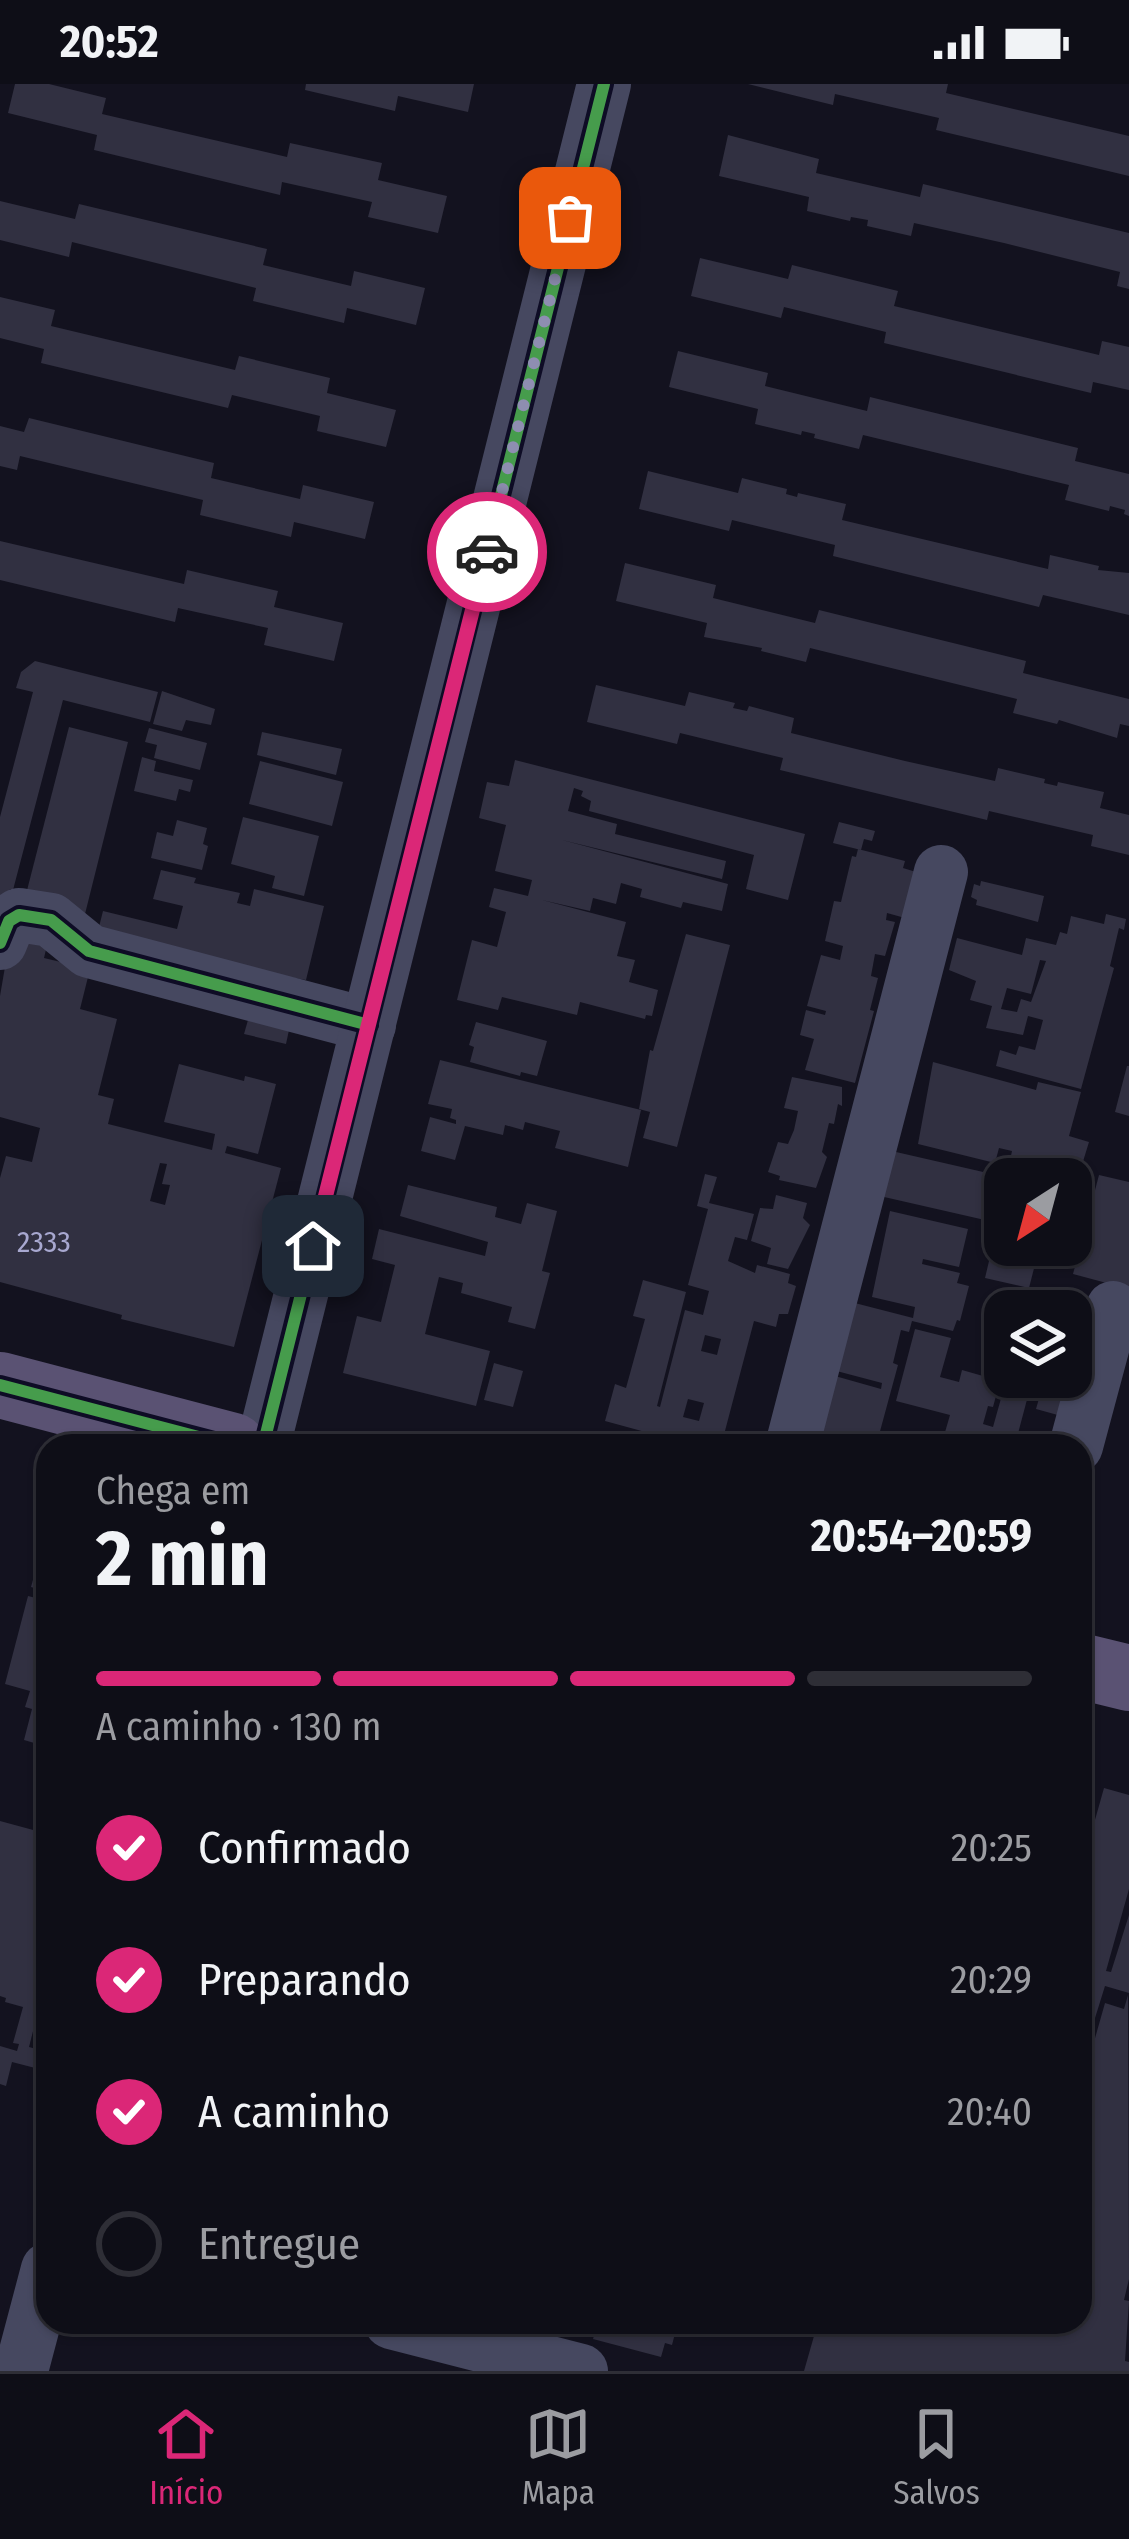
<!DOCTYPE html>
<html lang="pt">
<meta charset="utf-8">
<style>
body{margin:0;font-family:"Fira Sans Condensed",sans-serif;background:#1c1c24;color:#f1f3f6;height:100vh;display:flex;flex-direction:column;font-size:45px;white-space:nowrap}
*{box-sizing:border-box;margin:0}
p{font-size:39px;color:#9b9ca1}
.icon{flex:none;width:66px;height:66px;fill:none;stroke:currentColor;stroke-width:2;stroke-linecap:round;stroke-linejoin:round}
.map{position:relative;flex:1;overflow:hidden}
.side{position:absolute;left:36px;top:1350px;width:1056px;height:900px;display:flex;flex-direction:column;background:#0e0e17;border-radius:36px;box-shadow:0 3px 9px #0004,0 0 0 3px #2e2e36}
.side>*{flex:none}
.needle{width:78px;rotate:216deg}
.buttons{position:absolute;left:984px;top:1074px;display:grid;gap:24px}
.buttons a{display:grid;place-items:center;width:108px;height:108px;border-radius:24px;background:#0e0e17;box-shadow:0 3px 9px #0004,0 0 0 3px #2e2e36;font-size:60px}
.pin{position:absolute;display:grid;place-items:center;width:102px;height:102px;color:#fff;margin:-51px;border-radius:24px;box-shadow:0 6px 18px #0006}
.courier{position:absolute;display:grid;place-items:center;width:120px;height:120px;margin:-60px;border:9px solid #db2777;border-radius:50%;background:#fff;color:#222;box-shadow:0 3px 15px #0007}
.summary em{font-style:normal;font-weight:700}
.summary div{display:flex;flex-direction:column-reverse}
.summary{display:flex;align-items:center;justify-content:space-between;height:204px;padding:0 60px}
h1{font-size:78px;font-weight:700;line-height:90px}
.bar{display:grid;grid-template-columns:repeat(4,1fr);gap:18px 12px;align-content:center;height:144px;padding:0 60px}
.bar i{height:15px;border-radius:9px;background:#2e2e36}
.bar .on{background:#db2777}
.bar p{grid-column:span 4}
ol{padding:0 60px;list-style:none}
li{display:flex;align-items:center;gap:36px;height:132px}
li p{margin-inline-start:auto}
li .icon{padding:12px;border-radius:50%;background:#db2777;color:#fff;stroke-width:4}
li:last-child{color:#9b9ca1}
li i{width:66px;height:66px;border:6px solid #2e2e36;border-radius:50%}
.status{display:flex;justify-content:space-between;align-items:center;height:84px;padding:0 60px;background:#0e0e17;direction:ltr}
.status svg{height:33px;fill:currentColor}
.dock{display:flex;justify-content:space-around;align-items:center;height:168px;border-top:3px solid #2e2e36;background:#0e0e17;font-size:33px;color:#9b9ca1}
.dock a{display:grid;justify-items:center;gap:6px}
.dock .on{color:#db2777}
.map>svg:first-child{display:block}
</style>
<div class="status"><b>20:52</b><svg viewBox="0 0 49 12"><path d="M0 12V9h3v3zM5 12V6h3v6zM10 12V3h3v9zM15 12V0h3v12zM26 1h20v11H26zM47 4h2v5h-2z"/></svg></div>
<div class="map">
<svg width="1129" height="2287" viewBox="0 0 1129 2287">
<rect width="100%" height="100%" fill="#13121f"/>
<g fill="#313041" fill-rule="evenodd">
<path d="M15,0H49L106,14L102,30L287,73L290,59L382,79L378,96L447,112L438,149L368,133L372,118L282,98L280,111L94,66L97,51L8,29Z"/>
<path d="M306,0H474L468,28L398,12L395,27L305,6Z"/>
<path d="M748,0H948L946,9L1129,52V92L936,46L939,34L835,10L833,21Z"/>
<path d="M728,51L819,75L816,89L920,113L923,100L1129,149V205L1117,202L1120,188L1004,159L914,139L911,152L867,142L868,136L851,133L850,137L807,127L809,113L719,92Z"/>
<path d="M0,117L75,135L79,120L267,165L263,181L351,202L354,187L425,204L416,241L347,224L344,239L253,217L256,204L72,158L69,173L0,156Z"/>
<path d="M700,174L788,195L792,181L898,207L894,222L1099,271L1102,257L1129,263V306L1093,298L1091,309L884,259L886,248L784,223L781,234L691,212Z"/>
<path d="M0,213L55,226L51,242L235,286L239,272L330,294L327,309L396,326L386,363L317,347L320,332L232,311L228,324L41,279L44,265L0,254Z"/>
<path d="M678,267L768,289L765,302L867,327L870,313L1078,364L1075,377L1129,390V432L1124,430L1125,426L1110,422L1109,427L1065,416L1069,401L863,351L859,365L814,354L815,350L802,347L801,351L755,340L758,325L669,303Z"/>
<path d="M29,334L214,379L211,394L300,415L303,401L374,418L365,455L294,438L291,453L200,431L203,416L20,372L17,386L0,382V342L24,348Z"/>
<path d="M648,387L738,409L742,394L787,405L786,410L797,413L798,409L846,420L842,436L1048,485L1050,471L1099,482L1098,486L1129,489V531L1043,511L1039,523L833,472L835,461L732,436L729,447L639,425Z"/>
<path d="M0,457L184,500L187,486L278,507L274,523L343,539L334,577L264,561L268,544L178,524L175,538L0,496Z"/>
<path d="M625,479L716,501L713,514L815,539L819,526L1026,577L1023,589L1129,615V642L1120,640L1117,654L1059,636L1057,640L1013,629L1017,615L810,564L806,578L761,567L762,564L704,553L707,539L616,517Z"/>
<path d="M35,577L158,608L150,638L63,616L13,806L10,805L6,817L0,815V733L33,608L16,604L21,588Z"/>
<path d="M596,601L685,622L689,608L735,619L733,624L747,627L749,622L794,634L791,649L905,677L995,697L998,684L1045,695L1044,699L1057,702L1058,698L1104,708L1100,724L1129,731V771L1091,762L1093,751L989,727L987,736L780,686L783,674L680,649L677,660L587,638Z"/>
<path d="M162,607L215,625L211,641L186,636L182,647L153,640Z"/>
<path d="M69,643L128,658L84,834L24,818Z"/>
<path d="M149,644L207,659L200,686L154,674L157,661L145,658Z"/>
<path d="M262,648L342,665L336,691L257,671Z"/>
<path d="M142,673L156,677L154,687L193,696L190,708L179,705L176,717L134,707Z"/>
<path d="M515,676L805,750L788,816L746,805L754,771L589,727L591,717L581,712L583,707L574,704L568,727L617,740L615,750L726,777L722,795L562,756L728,800L722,827L683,818L681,824L640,813L642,805L621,799L616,820L593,814L590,827L542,816L626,838L617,872L635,876L629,898L658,906L652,932L646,931L645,935L580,918L577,931L502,913L498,926L457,916L472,856L497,863L506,828L489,823L494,804L528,812L532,796L495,787L506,741L479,734L487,698L509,702Z"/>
<path d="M260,677L343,698L332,742L249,720Z"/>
<path d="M243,733L319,752L304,812L272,804L275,792L231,780Z"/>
<path d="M177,736L207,744L203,760L208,762L202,786L151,774L157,748L173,752Z"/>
<path d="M839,738L875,747L872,757L864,755L861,766L833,759Z"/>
<path d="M858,765L905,777L903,784L916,788L905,834L887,829L886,836L895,838L885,872L875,870L871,892L878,894L870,926L874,927L855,999L805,986L814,955L800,951L806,926L825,931L826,927L807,922L821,871L840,876L843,862L825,857L834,817L841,818L852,772L856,773Z"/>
<path d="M161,786L196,794L194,799L240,809L237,819L250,822L254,805L324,822L306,896L95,859L103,827L177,845L183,822L153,815Z"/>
<path d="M981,797L1044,812L1038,838L976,821L977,816L971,813L974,800L980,802Z"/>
<path d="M1106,830L1126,835L1124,846L1119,844L1110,882L1114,884L1081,1005L996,982L1000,966L1016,971L1019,962L1035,966L1043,936L1028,932L1023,951L986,944L992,922L970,916L976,897L949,886L957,854L1022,871L1026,854L1056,861L1060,848L1067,850L1071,832L1104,840ZM1040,876L1046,877L1031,918L1021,915L1017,928L1001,925L1007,904L1031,910Z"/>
<path d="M11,848L48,857L44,874L90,885L80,925L117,935L98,1011L114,1015L108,1040L212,1066L215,1050L164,1038L179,980L244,997L245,992L276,1000L258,1070L227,1062L225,1069L281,1084L234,1263L121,1235L122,1231L0,1198V1094L6,1072L32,1078L40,1044L0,1033V912ZM160,1079L167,1080L162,1100L170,1101L165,1121L150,1117Z"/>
<path d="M686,850L730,861L677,1063L643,1054L650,1028L639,1025L650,966L653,967Z"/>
<path d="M248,936L289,946L286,960L244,950Z"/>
<path d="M476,938L547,957L537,992L521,988L520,992L470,978L474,963L469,961Z"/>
<path d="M440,976L641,1026L628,1083L555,1064L560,1047L525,1038L523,1046L505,1041L503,1051L465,1042L455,1076L421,1067L430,1033L456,1040V1036L450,1034L452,1025L428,1020Z"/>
<path d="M933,978L1036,1006L1038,998L1081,1008L1069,1052L1089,1058L1077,1097L1006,1095L1012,1067L999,1064L995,1079L918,1060Z"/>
<path d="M1127,982H1129V1032L1115,1028Z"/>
<path d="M792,993L842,1003V1022L838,1020L834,1040L829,1039L822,1068L827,1073L816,1104L779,1096L780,1092L768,1088L778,1058L788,1060L794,1046L798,1027L784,1024Z"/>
<path d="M883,1065L1005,1093V1161H1040L1029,1204L985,1194L998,1139L871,1110Z"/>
<path d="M705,1090L717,1093L709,1119L754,1130L747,1156L735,1153L728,1177L755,1189L757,1181L790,1190L788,1199L796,1202L788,1230H779L776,1243L754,1237L721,1362H657L646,1359L649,1349L605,1337L615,1300L626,1304L645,1235L633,1232L643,1196L686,1208L657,1322L660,1323L685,1226L703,1231L709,1207L688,1201L708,1125L697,1122ZM705,1251L721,1255L717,1271L701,1267ZM688,1315L704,1319L699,1337L683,1333Z"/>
<path d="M1099,1091L1129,1098V1205L1073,1190Z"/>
<path d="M408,1101L497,1123L495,1133L521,1140L527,1119L557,1127L542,1187L550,1189L535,1245L508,1238L512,1223L461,1209L463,1199L439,1193L425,1250L490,1267L476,1322L343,1289L357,1232L381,1238L395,1181L372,1175L379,1145L485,1172L488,1158L400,1132Z"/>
<path d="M776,1111L807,1119L803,1134L810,1141L788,1185L767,1180L771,1164L751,1157L760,1124L773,1125Z"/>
<path d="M890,1127L968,1145L959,1183L923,1175L922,1180L960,1189L957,1199L969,1202L960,1237L957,1236L953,1247L912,1237L909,1248L901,1246L893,1279L898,1281L879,1351L873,1349L870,1362H807L835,1292L881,1305L882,1299L829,1285L847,1217L913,1234L915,1223L872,1213Z"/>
<path d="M915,1245L951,1254L940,1293L959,1298L962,1286L990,1294L987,1303L996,1312L993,1323L988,1322L983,1340L993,1343L1007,1293H1033L1016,1357L1011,1356L1009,1362H941L950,1331L896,1317Z"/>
<path d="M1071,1246L1087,1250L1065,1333L1036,1325L1045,1293H1071Z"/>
<path d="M494,1279L523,1287L513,1323L484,1316Z"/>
<path d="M47,1445H48V1508L31,1503Z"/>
<path d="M28,1512L48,1517V1663L24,1656L32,1625L25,1623L30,1607L5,1600Z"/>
<path d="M1080,1697L1093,1701L1081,1742H1080Z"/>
<path d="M1104,1704L1129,1711V1805L1106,1887L1111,1888L1129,1831V1909L1105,1902L1081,1979L1080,1789Z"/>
<path d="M0,1737L48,1750V1888L29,1963L44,1967L39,1985L12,1978L6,2002L0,2000V1962L17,1967L19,1960L13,1959L23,1923L5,1918L6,1914L0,1912Z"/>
<path d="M1128,1911L1129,2195L1124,2216L1129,2217L1125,2277L1129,2278V2287H804L818,2238H1080V2007L1105,1919L1124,1925Z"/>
<path d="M598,2238H678L672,2261L665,2259L661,2273L593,2255Z"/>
</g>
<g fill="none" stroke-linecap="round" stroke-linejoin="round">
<g stroke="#464860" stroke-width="54">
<path d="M0,859L9,837L19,831L51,836L89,867L369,941"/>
<path d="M263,1362L604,0"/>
<path d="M792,1362L941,788"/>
<path d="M1076,1362L1113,1224"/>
<path d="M391,2238L581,2287"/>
<path d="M21,2287L48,2185"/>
</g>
<g stroke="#5a5273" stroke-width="66">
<path d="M0,1301L233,1362"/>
<path d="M1080,1582L1129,1594"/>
</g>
<g stroke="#0e0c25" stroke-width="20">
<g id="cycleway">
<path d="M0,859L9,837L19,831L51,836L89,867L369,941"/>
<path d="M0,1301L233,1362"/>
<path d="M263,1362L604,0"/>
</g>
</g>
<use href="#cycleway" stroke="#469c4c" stroke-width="12"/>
</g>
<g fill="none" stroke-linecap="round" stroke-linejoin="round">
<path stroke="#8e8eb1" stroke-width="12" stroke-dasharray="0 21.6" d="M487,468L570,134"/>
<path stroke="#db2777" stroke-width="15" d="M313,1162L487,468"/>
</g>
<g text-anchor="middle" stroke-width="10" stroke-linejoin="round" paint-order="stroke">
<g font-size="30" fill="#a8a8d0">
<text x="44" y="1168">2333</text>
</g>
</g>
</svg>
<div class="buttons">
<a><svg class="needle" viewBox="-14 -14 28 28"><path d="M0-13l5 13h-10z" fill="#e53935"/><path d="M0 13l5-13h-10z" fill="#9b9ca1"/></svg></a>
<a><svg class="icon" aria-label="layers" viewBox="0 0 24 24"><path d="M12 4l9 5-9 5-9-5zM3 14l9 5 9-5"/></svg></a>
</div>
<div class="pin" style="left:570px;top:134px;background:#ea580c"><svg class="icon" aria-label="bag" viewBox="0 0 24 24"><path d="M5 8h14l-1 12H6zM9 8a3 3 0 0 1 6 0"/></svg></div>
<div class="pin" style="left:313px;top:1162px;background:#1f2937"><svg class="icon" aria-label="home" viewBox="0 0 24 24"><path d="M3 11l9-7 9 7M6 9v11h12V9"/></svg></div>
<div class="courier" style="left:487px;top:468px"><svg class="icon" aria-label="car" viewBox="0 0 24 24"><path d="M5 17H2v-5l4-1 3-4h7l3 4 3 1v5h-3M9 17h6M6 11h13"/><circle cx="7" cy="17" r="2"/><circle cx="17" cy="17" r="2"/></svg></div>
<section class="side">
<div class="summary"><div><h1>2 min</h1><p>Chega em</p></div><em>20:54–20:59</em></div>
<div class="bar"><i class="on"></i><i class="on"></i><i class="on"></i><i></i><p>A caminho · 130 m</p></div>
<ol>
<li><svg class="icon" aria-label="check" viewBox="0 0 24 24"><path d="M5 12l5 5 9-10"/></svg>Confirmado<p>20:25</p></li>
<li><svg class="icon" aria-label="check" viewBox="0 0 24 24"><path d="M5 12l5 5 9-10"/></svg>Preparando<p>20:29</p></li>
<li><svg class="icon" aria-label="check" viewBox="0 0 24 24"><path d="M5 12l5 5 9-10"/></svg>A caminho<p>20:40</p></li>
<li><i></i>Entregue</li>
</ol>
</section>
</div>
<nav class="dock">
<a class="on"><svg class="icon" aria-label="home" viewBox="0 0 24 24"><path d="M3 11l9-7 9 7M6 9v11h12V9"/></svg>Início</a>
<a><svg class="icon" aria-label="map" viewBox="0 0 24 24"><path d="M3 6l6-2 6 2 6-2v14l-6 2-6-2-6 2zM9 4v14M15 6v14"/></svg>Mapa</a>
<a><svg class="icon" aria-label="saved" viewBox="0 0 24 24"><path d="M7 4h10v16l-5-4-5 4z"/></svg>Salvos</a>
</nav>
